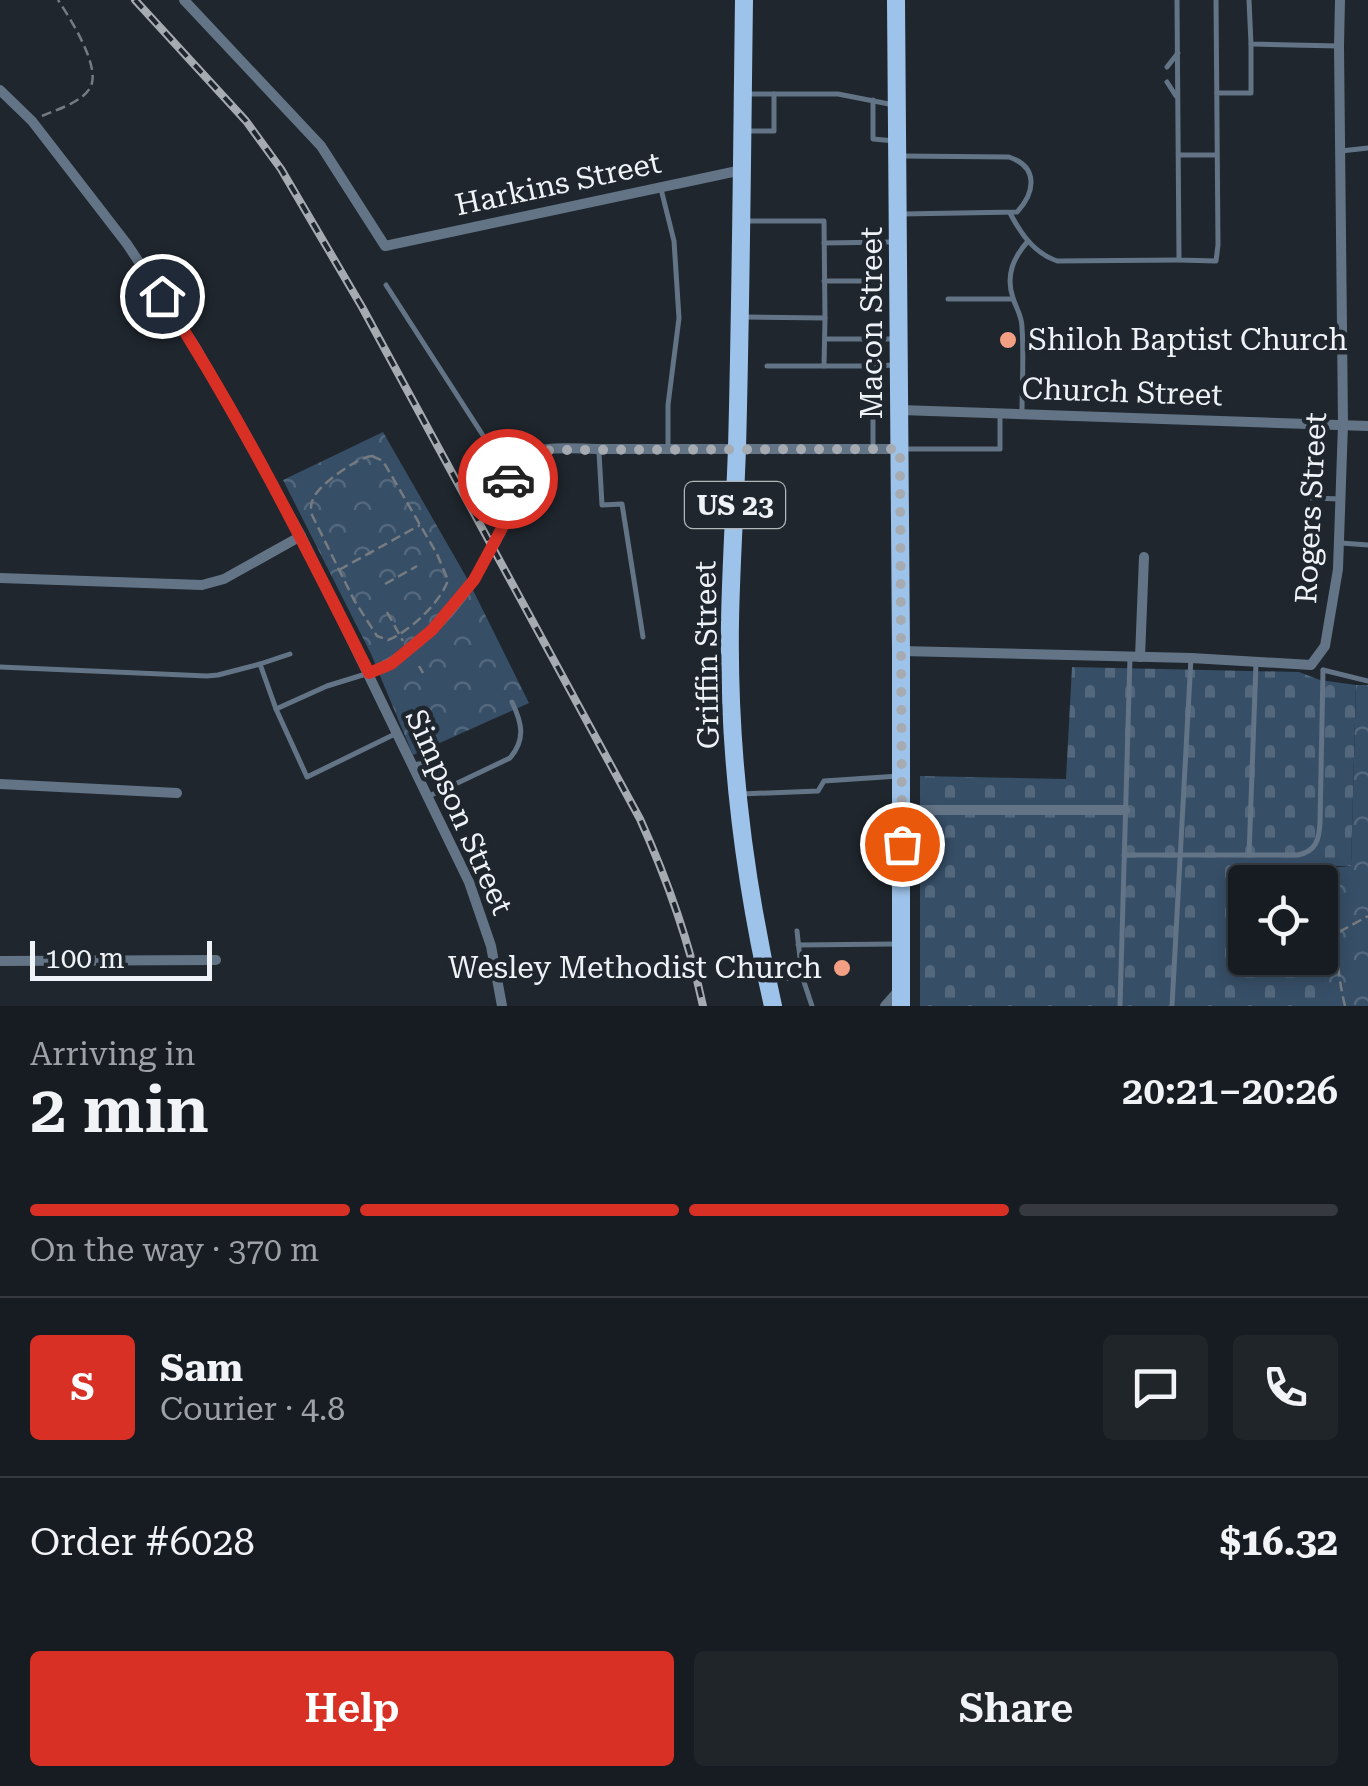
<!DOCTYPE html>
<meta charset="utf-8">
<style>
body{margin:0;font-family:"Roboto Serif",serif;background:#20252a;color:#f1f3f6;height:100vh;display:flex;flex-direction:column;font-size:38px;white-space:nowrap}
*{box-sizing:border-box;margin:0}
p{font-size:32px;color:#9ea1a5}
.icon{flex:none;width:55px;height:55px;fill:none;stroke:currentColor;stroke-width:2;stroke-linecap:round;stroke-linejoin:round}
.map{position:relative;height:1006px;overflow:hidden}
.panel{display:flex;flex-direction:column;background:#171c22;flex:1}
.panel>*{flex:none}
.buttons{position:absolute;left:1228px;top:865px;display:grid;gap:20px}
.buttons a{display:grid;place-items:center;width:110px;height:110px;border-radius:10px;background:#171c22;box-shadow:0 5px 15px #0003,0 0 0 2px #363a40;font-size:50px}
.scale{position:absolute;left:30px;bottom:25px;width:182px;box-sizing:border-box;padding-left:10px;border:5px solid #eff3f8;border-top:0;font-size:28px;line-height:35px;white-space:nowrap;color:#eff3f8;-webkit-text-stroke:8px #1f262d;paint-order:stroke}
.pin{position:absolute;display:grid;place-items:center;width:85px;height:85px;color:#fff;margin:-42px;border:5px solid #fff;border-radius:50%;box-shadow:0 2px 10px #0007}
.courier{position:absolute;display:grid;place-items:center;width:100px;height:100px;margin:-50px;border:8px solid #d93025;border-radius:50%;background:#fff;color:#222;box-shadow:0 2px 12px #0007}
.head em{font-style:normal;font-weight:600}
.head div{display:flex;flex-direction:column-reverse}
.head{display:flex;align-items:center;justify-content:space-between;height:170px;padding:0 30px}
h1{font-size:65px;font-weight:600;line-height:75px}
.bar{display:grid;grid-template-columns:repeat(4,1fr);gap:15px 10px;align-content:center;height:120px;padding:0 30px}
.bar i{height:12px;border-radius:8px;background:#363a40}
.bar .selected{background:#d93025}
.bar p{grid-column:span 4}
.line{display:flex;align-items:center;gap:25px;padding:0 30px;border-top:2px solid #363a40}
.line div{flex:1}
.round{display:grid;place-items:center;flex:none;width:105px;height:105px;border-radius:10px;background:#20252a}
.action{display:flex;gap:20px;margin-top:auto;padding:20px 30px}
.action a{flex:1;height:115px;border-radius:10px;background:#d93025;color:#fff;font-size:40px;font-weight:600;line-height:115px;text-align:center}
.action a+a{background:#20252a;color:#f1f3f6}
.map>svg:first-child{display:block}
</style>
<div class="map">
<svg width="1368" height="1006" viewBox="0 0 1368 1006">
<defs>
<pattern id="cemetery-stones" width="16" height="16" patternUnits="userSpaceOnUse" patternTransform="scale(2.5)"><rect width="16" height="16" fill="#364e66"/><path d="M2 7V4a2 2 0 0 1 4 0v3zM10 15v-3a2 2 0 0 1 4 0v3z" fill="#53687d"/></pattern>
<pattern id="park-crowns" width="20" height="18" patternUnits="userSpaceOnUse" patternTransform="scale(2.5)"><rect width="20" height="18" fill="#364e66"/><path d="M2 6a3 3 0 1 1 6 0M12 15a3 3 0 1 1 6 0" fill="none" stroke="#53687d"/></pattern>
</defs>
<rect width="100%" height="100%" fill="#1f262d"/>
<path fill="url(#cemetery-stones)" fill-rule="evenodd" d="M1072,667L1299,672L1320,680L1356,685L1351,866H1331L1326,868V1006H920V776L1066,779ZM1245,882H1320V958H1245Z"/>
<g fill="url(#park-crowns)">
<path d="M383,432L468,580L529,703L413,755L371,654L283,480Z"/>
<path d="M1356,685H1368V1006H1326V868L1351,866Z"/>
</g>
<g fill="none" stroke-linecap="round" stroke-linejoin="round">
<g stroke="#757b81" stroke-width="2.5" stroke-dasharray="10 5" stroke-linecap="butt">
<path d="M42,116C56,110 82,102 90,88C102,68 70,18 58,0"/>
<path d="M372,456L383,461L437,554L448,580C441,602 409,632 388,640L377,636L354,600L312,515C311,509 310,505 313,499C318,485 358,457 372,456Z"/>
<path d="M339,570L420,525"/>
<path d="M385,584L417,566"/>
<path d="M387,612L403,641"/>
<path d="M419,666L423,673"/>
<path d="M1345,1006C1339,981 1336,957 1339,932L1368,916"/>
</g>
<g stroke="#627486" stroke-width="5">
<path d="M1177,0L1179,260L1216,261L1218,245L1216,0"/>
<path d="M1249,0L1251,44L1339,46"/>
<path d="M1167,67L1178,53"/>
<path d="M1167,82L1176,96"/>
<path d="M1217,93H1251V44"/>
<path d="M746,94H838L894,105"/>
<path d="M873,100V139L895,141"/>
<path d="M745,131H774V94"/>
<path d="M1341,151L1368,148"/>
<path d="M1179,155H1216"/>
<path d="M901,156L1009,157C1039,167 1035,193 1017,212L902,214"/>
<path d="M661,189L674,241L679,318L668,405V449"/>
<path d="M1010,213C1021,234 1034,253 1057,261L1179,260"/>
<path d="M744,221H824L825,318"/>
<path d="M824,243L891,242"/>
<path d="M824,281H881"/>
<path d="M386,285L484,437L512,467"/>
<path d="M948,299H1013"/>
<path d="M745,317L825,318L824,366"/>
<path d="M825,339H897"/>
<path d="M767,366H873V447"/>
<path d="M873,366L895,365"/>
<path d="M1022,413C1022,384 1024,356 1022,327C1022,316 1016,308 1013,298C1005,275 1014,257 1028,241"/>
<path d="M905,449H1000V415"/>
<path d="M599,452L602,505L622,504L643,637"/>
<path d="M1312,498L1340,499"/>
<path d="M1341,543L1368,545"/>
<path d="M260,664L290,654"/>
<path d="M0,667L207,676L218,675L260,664L276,709L307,777L395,734"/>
<path d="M1323,670L1368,681"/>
<path d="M276,709L327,686L366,674"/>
<path d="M413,765C438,759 439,767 447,788L429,796"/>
<path d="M447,788L510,758C526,739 522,723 512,702"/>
<path d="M741,794L818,791L824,781L899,776"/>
<path d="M1124,855H1298C1316,851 1319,840 1320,823L1323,670"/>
<path d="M1249,855L1256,663"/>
<path d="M798,945L895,944"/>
<path d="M802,976L812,1006"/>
<path d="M770,981L802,976L797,931"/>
<path d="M1120,1006L1130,657"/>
<path d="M1172,1006L1191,658"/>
</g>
<g stroke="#627486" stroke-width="10">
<path d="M184,0L321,146L385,246L742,170"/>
<path d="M0,90L32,121L127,244L196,348L301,536L469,882L491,946L502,1006"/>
<path d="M900,410L1368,426"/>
<path d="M0,578L202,585L224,579L301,536"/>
<path d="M901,651L1191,658L1311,665L1325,646L1338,569L1343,424L1339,46L1340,0"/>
<path d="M1140,657L1144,557"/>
<path d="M369,673C418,652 458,609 484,562C490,552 498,540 502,528C507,507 500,478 517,461C536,443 575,449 599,449H900"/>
<path d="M0,784L177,793"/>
<path d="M902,810H1125"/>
<path d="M0,961L216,960"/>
<path d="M885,1006L900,989"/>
</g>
<g stroke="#9ec3ea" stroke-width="18">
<path d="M744,0C742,149 741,299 737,448C735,506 731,564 730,622C728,751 744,880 773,1006"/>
<path d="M896,0L901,651V1006"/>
</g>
<g stroke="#a5abb0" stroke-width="8">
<path id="rail" d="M135,0L246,121L281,169L362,307L640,819C667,879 689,941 703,1006"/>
</g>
<use href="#rail" stroke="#1f262d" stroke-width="4" stroke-dasharray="11" stroke-linecap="butt"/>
</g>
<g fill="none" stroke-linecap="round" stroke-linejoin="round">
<path stroke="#a6abb1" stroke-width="10" stroke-dasharray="0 18" d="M508,479C514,456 532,452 553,450L900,449L902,844"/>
<path stroke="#d93025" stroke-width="12" d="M162,296C240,416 305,545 369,673L391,664L432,630L474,580L502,528L508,479"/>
</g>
<g fill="#f39f83" stroke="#1f262d" stroke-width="4">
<circle cx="1008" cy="340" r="10"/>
<circle cx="842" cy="968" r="10"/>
</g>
<g text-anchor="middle" stroke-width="9" stroke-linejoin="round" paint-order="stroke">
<rect fill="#1f262d" stroke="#b1b6bb" stroke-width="2.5" x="685" y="482" width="100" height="46" rx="8"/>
<g font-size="28" font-weight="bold" fill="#eff3f8">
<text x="735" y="515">US 23</text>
</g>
<g font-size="30" fill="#eff3f8" stroke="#1f262d">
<text transform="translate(558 184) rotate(-12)" y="10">Harkins Street</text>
<text transform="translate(872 323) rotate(-90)" y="10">Macon Street</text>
<text transform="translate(1122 392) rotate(2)" y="10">Church Street</text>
<text transform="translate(1311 508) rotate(-87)" y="10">Rogers Street</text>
<text transform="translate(707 655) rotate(-91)" y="10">Griffin Street</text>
<text transform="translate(459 812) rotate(66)" y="10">Simpson Street</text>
</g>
<g font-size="30" fill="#eff3f8" stroke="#1f262d" text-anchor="start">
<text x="1028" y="350">Shiloh Baptist Church</text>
<text x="822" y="978" text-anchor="end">Wesley Methodist Church</text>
</g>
</g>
</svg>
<div class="buttons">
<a><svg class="icon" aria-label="locate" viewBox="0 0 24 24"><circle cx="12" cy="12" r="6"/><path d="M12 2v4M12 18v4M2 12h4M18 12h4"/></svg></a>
</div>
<div class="scale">100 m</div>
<div class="pin" style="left:902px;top:844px;background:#ea580c"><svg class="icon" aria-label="bag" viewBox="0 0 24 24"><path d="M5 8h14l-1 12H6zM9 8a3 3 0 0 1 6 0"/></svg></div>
<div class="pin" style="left:162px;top:296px;background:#1f2937"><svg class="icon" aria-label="home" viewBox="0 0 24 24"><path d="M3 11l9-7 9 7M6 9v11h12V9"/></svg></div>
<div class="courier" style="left:508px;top:479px"><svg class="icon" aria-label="car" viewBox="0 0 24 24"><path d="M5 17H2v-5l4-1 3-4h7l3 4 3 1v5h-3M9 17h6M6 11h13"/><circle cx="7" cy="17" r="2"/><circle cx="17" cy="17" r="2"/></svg></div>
</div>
<section class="panel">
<div class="head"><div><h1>2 min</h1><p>Arriving in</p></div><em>20:21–20:26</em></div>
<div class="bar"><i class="selected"></i><i class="selected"></i><i class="selected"></i><i></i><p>On the way · 370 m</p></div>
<div class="line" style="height:180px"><b class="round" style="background:#d93025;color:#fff">S</b><div><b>Sam</b><p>Courier · 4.8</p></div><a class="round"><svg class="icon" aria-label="chat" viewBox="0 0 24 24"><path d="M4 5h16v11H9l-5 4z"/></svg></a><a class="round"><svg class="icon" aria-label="phone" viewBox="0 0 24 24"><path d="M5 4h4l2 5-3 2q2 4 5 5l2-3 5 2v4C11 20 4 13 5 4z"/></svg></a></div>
<div class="line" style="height:130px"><div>Order #6028</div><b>$16.32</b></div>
<div class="action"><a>Help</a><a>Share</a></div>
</section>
